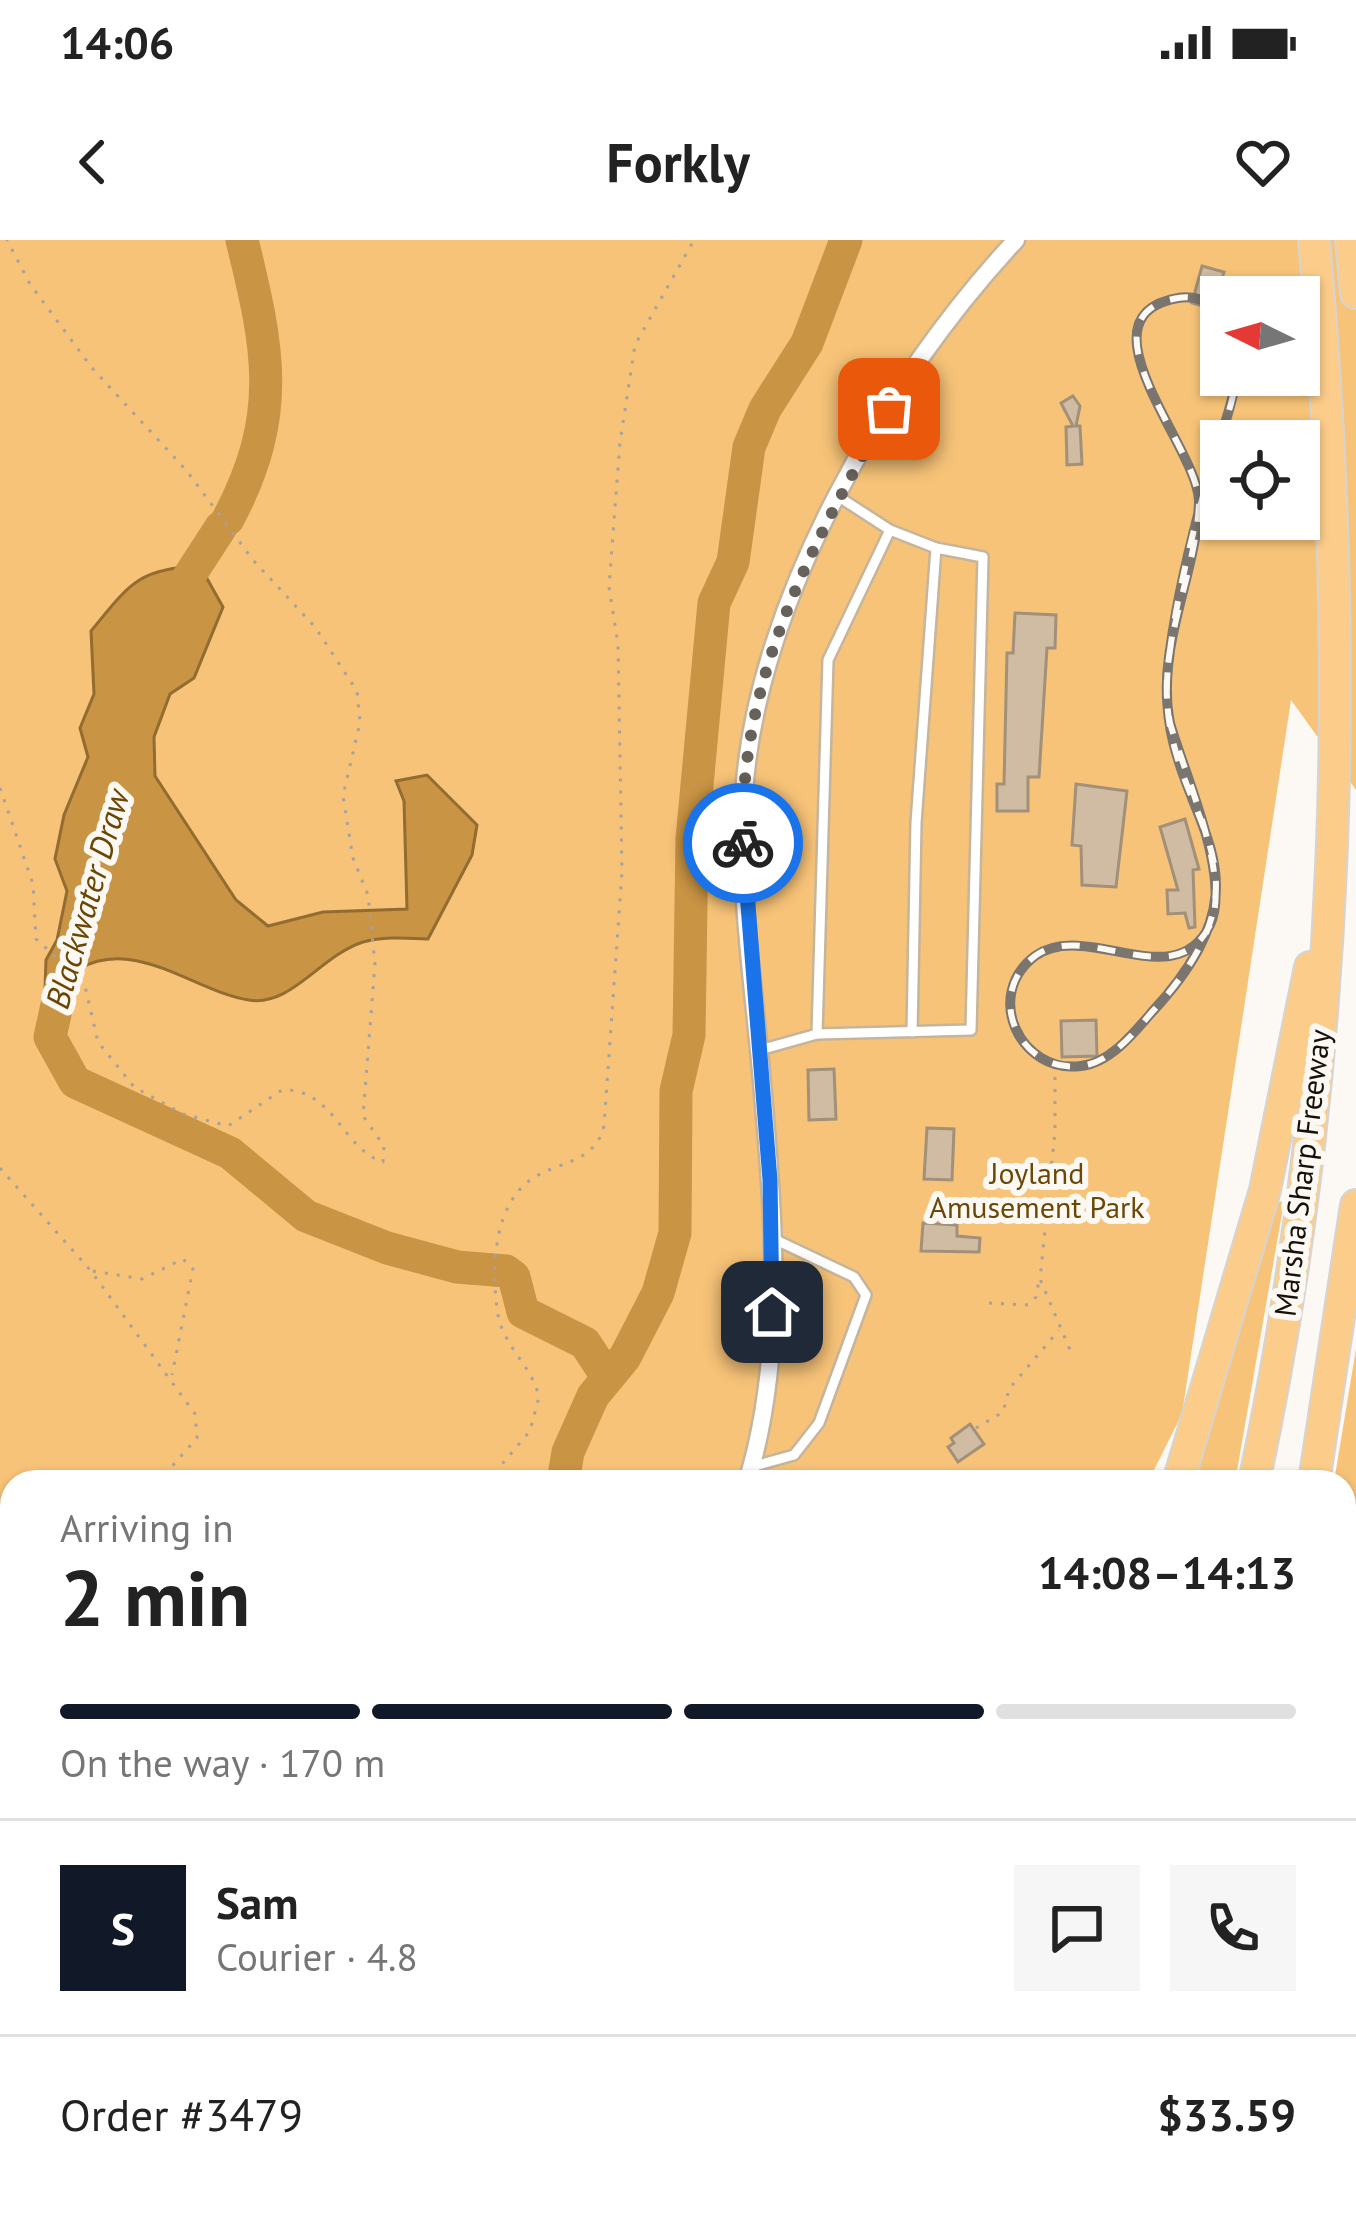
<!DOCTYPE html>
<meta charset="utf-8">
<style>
body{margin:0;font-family:"PT Sans",sans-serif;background:#f6f6f6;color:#222;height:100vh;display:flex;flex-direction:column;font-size:45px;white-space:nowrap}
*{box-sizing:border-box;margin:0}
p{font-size:39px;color:#767676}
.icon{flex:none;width:66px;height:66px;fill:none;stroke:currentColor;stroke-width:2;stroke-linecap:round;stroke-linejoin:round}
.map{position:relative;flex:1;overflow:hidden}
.drawer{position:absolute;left:0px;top:1230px;width:1356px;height:747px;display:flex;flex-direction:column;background:#fff;border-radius:36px 36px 0 0;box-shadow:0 3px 9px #0004}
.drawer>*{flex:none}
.needle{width:78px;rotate:275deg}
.fabs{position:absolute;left:1200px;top:36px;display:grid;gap:24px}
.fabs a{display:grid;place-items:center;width:120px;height:120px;border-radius:0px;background:#fff;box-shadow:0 3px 9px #0004;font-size:60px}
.pin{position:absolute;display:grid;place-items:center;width:102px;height:102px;color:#fff;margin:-51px;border-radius:24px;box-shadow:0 6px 18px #0006}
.courier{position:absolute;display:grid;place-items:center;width:120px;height:120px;margin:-60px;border:9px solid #1a73e8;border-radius:50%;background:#fff;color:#222;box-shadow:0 3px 15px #0007}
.overview em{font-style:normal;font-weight:600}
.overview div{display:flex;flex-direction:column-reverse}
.overview{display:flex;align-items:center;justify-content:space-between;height:204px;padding:0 60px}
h1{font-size:78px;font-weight:600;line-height:90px}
.bar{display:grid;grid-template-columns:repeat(4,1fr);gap:18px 12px;align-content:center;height:144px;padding:0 60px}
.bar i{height:15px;border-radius:9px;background:#e0e0e0}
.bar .selected{background:#111827}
.bar p{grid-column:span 4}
.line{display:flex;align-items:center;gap:30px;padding:0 60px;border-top:3px solid #e0e0e0}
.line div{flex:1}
.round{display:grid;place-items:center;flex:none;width:126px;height:126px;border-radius:0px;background:#f6f6f6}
.status{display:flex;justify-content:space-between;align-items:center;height:84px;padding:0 60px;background:#fff;direction:ltr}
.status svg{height:33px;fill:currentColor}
header{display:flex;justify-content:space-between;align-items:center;height:156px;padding:0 60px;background:#fff;font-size:54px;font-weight:600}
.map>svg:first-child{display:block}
</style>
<div class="status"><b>14:06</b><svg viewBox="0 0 49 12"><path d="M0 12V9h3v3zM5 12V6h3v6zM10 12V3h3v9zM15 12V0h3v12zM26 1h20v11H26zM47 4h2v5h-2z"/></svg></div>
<header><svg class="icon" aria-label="back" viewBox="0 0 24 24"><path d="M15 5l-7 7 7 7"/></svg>Forkly<svg class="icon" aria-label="heart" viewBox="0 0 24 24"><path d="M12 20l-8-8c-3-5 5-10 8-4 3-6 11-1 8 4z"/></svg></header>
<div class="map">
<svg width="1356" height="1976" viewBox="0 0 1356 1976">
<rect width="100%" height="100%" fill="#fcf8f3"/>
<g fill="#f7c378" fill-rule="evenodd">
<path d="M0,0H1356V550L1291,460L1182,1174L1148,1242H12V1965H787L781,1976H0ZM1221,57H1299V135H1221ZM1221,201H1299V279H1221Z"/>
<path d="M1275,961L1284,962L1235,1242H1189Z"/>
<path d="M1356,1109V1631L1344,1711V1242H1334Z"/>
<path d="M913,1965H1061L1059,1976H908Z"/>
<path d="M1162,1965H1298L1296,1976H1160Z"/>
</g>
<path fill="#c99443" stroke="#936c31" stroke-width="3" d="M200,326L223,367L194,438L170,454L154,497L155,536L236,660L268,686L323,672L407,669L404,561L396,541L427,535L477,585L472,615L428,699C407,698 383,696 363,702C320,716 291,767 249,760C195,752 135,696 79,729L50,784L44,776L46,720L57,700L67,651L55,619L64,575L88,517L80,488L94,454L91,391C129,345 138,328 200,326Z"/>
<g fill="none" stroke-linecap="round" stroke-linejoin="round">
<g stroke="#c99443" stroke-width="33">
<path d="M228,279C283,175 269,110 242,0"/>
<path d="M175,358L221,287"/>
<path d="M62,742L50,797L75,842L230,913L306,976L387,1008L457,1027L506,1031L514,1037L523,1072L585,1103L602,1129L613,1131"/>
<path d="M563,1242L568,1212L593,1156L625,1117L658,1053L675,993L676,851L689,795L692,599L714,363L733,322L749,207L765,169L807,103L846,0"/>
<path d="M0,1509H12"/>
</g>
</g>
<g fill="#cfbca3" stroke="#a29079" stroke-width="3">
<path d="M1202,26L1224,32L1213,69L1192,63Z"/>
<path d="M1073,156L1080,166L1076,186H1080L1082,224L1067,225L1066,187L1073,186L1061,163Z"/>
<path d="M1015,373L1056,375L1055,408H1047L1039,537H1028V571H997V544H1004L1007,413H1013Z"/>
<path d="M1076,544L1127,551L1116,647L1082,645L1081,606L1072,605Z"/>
<path d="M1185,579L1199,629L1193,630L1195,687L1189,688L1185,673L1168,674L1167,650H1178L1160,587Z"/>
<path d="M1096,780L1097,816L1062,817L1061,781Z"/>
<path d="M834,829L836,879L809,880L808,830Z"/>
<path d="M927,888L954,889L952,940L924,939Z"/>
<path d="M923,983L957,985V996L980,998L979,1012L921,1011Z"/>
<path d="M970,1184L984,1204L958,1222L948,1207L954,1203L951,1198Z"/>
</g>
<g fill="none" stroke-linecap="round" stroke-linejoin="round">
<g stroke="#c6b49b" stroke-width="14">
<g id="lane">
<path d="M912,792L916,583L936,308"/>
<path d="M817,794L971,790L983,317L936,308L890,290"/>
<path d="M760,810L817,794L828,420L890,290L839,257"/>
<path d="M751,1227L794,1215L819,1183L866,1055L854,1037L772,998"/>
</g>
</g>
<g stroke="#c6b49b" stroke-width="21">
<g id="street">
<path d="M747,1242C785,1118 774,981 763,854C755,754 738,654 744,554C756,362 886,139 1016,0"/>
<path d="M74,1965L75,1976"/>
</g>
</g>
<g stroke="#c6b49b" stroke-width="28">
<g id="secondary">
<path d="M1344,1797L1356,1727"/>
<path d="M1309,1976L1311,1965"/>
</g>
</g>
<g stroke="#d5d4d2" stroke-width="34">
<g id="highway">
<path d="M1351,0L1356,53"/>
<path d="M1178,1242L1265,950L1310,727"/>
<path d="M1254,1242C1342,827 1352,421 1314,0"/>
<path d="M1314,1242L1356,965"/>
<path d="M892,1976L896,1965"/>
<path d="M1076,1976L1079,1965"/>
<path d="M1141,1976L1143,1965"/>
</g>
</g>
<g stroke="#a7a29b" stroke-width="3" stroke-dasharray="3 9" stroke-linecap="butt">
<path d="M0,548L33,644L36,699L84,742L98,802L134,847L183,874L228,886L282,850C334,848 343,910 383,922L384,906L363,876L375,724L368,655L353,618L343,556L360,482L357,451L315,387L253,320L186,230L92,128L30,44L7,0"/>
<path d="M1055,825V892L1040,1039L1073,1117"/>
<path d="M0,928L91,1031L195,1174L197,1198L158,1242"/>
<path d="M93,1031L142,1039L183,1019L193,1029L172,1135"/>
<path d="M989,1063L1028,1065L1036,1057L1039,1040"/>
<path d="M976,1188L1003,1172L1009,1149L1059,1090"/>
<path d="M487,1242L530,1191L539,1157C532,1126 504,1107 498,1075C491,1032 492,965 533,938C560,921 595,923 604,886L622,632L618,404L609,347L620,202L635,105L694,0"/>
<path d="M0,1337L12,1331"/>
<path d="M0,1619L12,1613"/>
</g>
<use href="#lane" stroke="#fff" stroke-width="9"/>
<use href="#street" stroke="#fff" stroke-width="16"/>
<use href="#secondary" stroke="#fef0dc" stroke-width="24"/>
<use href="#highway" stroke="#fccd8a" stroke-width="30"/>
<g stroke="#7a756e" stroke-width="10">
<path id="rail" d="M1221,70C1208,61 1193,55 1178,58C1073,76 1201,211 1199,263C1196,338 1155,407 1170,483C1184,533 1232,638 1210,685C1175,757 1086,679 1035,716C983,755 1020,834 1081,826C1110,823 1134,793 1152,772C1294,618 1153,579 1168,427C1175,362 1192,294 1210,231C1219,199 1232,169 1237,135"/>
</g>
<use href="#rail" stroke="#fcf8f3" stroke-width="6" stroke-dasharray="18" stroke-linecap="butt"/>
</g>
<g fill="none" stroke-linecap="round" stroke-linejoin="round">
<path stroke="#66615a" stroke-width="12" stroke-dasharray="0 21.6" d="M743,603C738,440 811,306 889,169"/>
<path stroke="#1a73e8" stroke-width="15" d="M743,603L770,940L772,1072"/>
</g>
<g text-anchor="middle" stroke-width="12" stroke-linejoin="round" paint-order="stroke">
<g font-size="30" fill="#161007" stroke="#fcf8f3">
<text transform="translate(1303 933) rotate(-83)" y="10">Marsha Sharp Freeway</text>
</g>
<g font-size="30" fill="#6a4704" stroke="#fcf8f3">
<text x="1037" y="944">Joyland<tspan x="1037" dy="34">Amusement Park</tspan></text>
</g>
<g font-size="33" font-style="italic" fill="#6a4602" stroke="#fcf8f3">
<text transform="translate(87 659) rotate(-74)" y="12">Blackwater Draw</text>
</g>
</g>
</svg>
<div class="fabs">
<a><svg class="needle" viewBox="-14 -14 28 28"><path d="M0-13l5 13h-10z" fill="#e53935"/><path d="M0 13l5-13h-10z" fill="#767676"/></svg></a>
<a><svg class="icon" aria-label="locate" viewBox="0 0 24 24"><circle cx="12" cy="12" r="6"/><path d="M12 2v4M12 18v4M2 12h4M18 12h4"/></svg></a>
</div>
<div class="pin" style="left:889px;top:169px;background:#ea580c"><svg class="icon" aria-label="bag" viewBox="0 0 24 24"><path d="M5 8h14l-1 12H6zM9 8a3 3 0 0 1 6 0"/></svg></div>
<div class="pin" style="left:772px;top:1072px;background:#1f2937"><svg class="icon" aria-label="home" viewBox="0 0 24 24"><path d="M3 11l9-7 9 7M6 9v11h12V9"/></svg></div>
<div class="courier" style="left:743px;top:603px"><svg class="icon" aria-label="bike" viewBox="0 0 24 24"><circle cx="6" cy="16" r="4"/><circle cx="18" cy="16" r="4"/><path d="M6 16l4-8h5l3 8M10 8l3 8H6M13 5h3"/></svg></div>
<section class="drawer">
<div class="overview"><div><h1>2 min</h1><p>Arriving in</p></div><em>14:08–14:13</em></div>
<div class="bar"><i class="selected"></i><i class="selected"></i><i class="selected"></i><i></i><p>On the way · 170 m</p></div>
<div class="line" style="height:216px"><b class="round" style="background:#111827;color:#fff">S</b><div><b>Sam</b><p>Courier · 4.8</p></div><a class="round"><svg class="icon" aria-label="chat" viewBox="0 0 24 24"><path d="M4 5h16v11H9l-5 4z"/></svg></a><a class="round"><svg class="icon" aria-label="phone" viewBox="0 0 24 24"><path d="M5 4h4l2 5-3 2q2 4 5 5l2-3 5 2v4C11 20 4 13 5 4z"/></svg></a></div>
<div class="line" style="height:156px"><div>Order #3479</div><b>$33.59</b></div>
</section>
</div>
